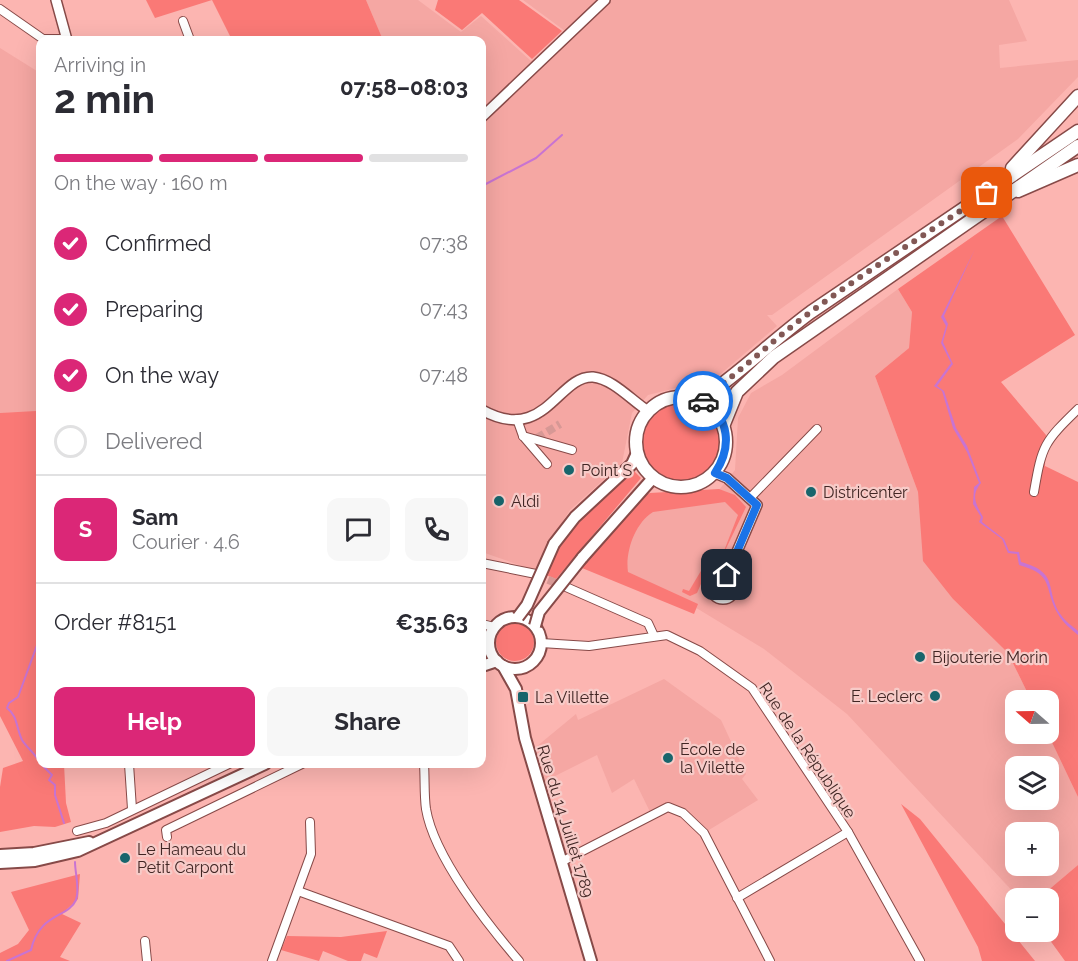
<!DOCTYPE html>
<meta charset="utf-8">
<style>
body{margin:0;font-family:Raleway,sans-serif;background:#f7f7f7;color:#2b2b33;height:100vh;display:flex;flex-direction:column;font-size:22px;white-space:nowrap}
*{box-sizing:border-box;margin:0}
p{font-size:20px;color:#7c7c81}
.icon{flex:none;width:33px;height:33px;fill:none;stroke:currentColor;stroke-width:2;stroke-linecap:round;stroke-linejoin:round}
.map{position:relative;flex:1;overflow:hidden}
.drawer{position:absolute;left:36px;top:36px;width:450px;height:732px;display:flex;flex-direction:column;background:#fff;border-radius:12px;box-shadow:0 6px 24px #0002}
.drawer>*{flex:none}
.needle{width:39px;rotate:290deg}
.tools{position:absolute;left:1005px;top:690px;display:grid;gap:12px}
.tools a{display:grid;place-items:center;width:54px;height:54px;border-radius:12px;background:#fff;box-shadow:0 6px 24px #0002;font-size:30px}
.pin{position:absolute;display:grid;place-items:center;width:51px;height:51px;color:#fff;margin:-26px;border-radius:12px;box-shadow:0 3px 9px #0006}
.courier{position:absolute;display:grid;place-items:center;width:60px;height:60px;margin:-30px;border:4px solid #1a73e8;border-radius:50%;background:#fff;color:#222;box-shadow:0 2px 8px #0007}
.overview em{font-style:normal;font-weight:700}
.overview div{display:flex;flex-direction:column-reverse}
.overview{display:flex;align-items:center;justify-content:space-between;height:102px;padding:0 18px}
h1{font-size:39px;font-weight:700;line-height:45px}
.bar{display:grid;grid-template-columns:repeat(4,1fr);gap:9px 6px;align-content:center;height:72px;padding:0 18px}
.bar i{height:8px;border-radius:4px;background:#e1e1e2}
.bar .selected{background:#db2777}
.bar p{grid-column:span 4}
.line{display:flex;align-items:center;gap:15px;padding:0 18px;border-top:2px solid #e1e1e2}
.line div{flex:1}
.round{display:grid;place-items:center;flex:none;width:63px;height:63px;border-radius:12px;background:#f7f7f7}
ol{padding:0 18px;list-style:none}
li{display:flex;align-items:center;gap:18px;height:66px}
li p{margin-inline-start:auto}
li .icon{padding:6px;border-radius:50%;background:#db2777;color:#fff;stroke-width:4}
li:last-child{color:#7c7c81}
li i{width:33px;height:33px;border:3px solid #e1e1e2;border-radius:50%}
.primary-button{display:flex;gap:12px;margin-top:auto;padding:12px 18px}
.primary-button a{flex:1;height:69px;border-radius:12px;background:#db2777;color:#fff;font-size:24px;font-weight:700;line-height:69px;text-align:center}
.primary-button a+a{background:#f7f7f7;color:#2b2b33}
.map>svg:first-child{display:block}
</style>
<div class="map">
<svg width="1078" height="961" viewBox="0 0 1078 961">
<rect width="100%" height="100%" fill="#fcb5b1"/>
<g fill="#f5a7a3" fill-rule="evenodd">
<path d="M366,0H418L461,32L481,16L531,61L565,31L523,0H1009L1027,41L999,45L1000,68L1078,60V77L1018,139L772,315H767L777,326L703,389L684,386L648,395L632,413L622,463L570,510L545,549L536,571L482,552V40H383Z"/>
<path d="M0,48L40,73V412L0,413Z"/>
<path d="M898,289L912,312L909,348L875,376L918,492L921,518L953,599L1008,653L1031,700H1016V734H1048L1078,797V865L1039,898H1019L847,714L764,649L698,609L597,567L646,507L715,495L735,470L738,418L751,393L782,375ZM1016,766H1048V800H1016ZM1016,832H1048V866H1016Z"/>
<path d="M664,679L721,720L746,774L742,779L758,800L704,833L683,813L668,807L652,816L634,779L612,793L597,755L545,781L536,747L576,714L578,720Z"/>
</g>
<g fill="#fa7976">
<path d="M146,0H366L383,40H223L230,36L212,0L155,18Z"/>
<path d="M438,0H519L562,31L532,59L482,13L462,30L435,10Z"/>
<path d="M1002,216L1075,335L1001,382L1046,435L1045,466L1078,482V797L1048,734V700H1031L1008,653L953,599L923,561L918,492L875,376L909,348L912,312L898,289Z"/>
<circle cx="681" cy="442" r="39"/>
<path d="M36,411L40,412V764H64L66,803L71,822L55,827L34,826L0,832V787L3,768L23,761L0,716V413Z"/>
<path d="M634,471L641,478L556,579L546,575C563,530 599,503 634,471Z"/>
<path d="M719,489L735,495L746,507L720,561L738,515L725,502L653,512C635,523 625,552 628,572L698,604L694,614L582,568L642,497L650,493Z"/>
<path d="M708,559L711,561L697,593L690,596L682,592L683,589L689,591Z"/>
<circle cx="515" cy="642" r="19"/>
<path d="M901,804L920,819L1035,961H982L978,947Z"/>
<path d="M1078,865V961H1065L1044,932H1048V898H1039Z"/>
<path d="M80,874L78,899L62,914L81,923L60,957L70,961H0V953L18,944L29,930L11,892Z"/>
<path d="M387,931L377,958L364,953L361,961H348L323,951L319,961L281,950L287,936L341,937Z"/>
</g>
<path fill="#c874d2" d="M975,249L944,316L948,324L943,342L953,364L937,386L944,391L956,428L967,446L981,483C971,495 975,503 983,517L982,522L1004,539L1009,551L1019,552L1021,562C1061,573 1044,590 1061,615C1065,621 1072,626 1078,631V635C1071,629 1063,623 1058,614C1043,589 1056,575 1019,565L1017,554L1008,553L1002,539L979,522L981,517L973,504L974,487L979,483L967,452L953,428L942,391L934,386L951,363L941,343L946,326L941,317Z"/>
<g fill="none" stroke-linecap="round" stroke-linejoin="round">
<g stroke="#c874d2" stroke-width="2">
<path d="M482,186L536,158L562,135"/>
<path d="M40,593V597"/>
<path d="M40,637L18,697L9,703L7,708C18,716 16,728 22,740C27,748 36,754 40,763"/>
<path d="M41,764L52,775L49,780L55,785V795L64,823"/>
<path d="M7,961L31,950C39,913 68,918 76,900C80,889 75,873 75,862"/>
</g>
<g stroke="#d79895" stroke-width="8" stroke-dasharray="8 4" stroke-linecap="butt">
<path d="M537,438L560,424"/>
<path d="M537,575L565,587"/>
</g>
<g stroke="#874a48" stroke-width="10">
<g id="minor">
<path d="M0,9L43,39H67"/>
<path d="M183,21L190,40"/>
<path d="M517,419L523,436L547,464"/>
<path d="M523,436L572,450"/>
<path d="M1034,492C1042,445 1044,442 1078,409"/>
<path d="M751,497L817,429"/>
<path d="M482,563L536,574"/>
<path d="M566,587L648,623L654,636"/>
<path d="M482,624L494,627"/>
<path d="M541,643L589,646L667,635L700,651L752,688L848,832L920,961"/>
<path d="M129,764L132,809"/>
<path d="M424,764C425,778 424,795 426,809C434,857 488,925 519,961"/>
<path d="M77,831L106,823L229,764"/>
<path d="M167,837L166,830L302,764"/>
<path d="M563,861L668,807L683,813L704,833L770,961"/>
<path d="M298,891L449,946L459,961"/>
<path d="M737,898L848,832"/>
<path d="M145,941L147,961"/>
<path d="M272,961L311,854L310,822"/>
</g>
</g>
<g stroke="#874a48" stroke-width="12">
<g id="tertiary">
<path d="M56,0L67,40"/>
<path d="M482,117L605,0"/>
<path d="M482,410C545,445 558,375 593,377C613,379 631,400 648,411"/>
<path d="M715,473L727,478L757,505L727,575"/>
<circle cx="723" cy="587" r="12"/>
</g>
</g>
<g stroke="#874a48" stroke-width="14">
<g id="secondary">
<path d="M554,544L575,517L632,464L637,453"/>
<path d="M582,558L653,478"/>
<circle cx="515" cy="643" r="26"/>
<path d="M482,666L497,661"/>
<path d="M503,666L516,689L525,738L591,961"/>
<path d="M0,855L34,853L89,842"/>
<path d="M0,863L35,861L78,851L265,764"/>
</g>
</g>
<g stroke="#874a48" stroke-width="15">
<g id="primary">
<path d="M1012,168L1078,96"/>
<path d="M1018,191L1078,165"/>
<circle cx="681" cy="442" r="45"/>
<path d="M700,400C739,374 773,340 811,312L1078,131"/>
<path d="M724,424L737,392L774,357L1078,146"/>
</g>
</g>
<use href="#minor" stroke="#fff" stroke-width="8"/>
<use href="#tertiary" stroke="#fff" stroke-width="9"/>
<use href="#secondary" stroke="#fff" stroke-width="10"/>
<use href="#primary" stroke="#fff" stroke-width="12"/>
<g stroke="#874a48" stroke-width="14" stroke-linecap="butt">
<g id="secondary-bridge">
<path d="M518,617L527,605L554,544"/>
<path d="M535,626L539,612L582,558"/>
</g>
</g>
<use href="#secondary-bridge" stroke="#fff" stroke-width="10"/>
</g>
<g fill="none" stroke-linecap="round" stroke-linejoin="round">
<path stroke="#825855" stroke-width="6" stroke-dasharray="0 10.8" d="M703,401L700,400C739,374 771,341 808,314C866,271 928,233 987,193"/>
<path stroke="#1a73e8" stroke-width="8" d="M703,401C730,418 732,447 715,473L727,478L757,505L727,575"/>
</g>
<g fill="#18656c" stroke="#f7cbc8" stroke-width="2">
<circle cx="569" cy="470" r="6"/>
<circle cx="811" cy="492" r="6"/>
<circle cx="499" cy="501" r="6"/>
<circle cx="920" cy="657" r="6"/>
<circle cx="935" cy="696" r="6"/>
<rect x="517" y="691" width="12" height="12" rx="3"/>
<circle cx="668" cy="758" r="6"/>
<circle cx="125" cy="858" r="6"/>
</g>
<g text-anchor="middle" stroke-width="4.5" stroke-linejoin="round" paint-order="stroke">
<g font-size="16" fill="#412624" stroke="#f7cbc8" text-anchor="start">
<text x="581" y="476">Point S</text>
<text x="823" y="498">Districenter</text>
<text x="511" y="507">Aldi</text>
<text x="932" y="663">Bijouterie Morin</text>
<text x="923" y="702" text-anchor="end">E. Leclerc</text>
<text x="535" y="703">La Villette</text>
<text x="680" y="755">École de<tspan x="680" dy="18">la Vilette</tspan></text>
<text x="137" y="855">Le Hameau du<tspan x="137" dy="18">Petit Carpont</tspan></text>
</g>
<g font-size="16" fill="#412624" stroke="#f7cbc8">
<text transform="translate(808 750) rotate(56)" y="6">Rue de la République</text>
<text transform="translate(566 821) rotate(73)" y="6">Rue du 14 Juillet 1789</text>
</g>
</g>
</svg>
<div class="tools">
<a><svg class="needle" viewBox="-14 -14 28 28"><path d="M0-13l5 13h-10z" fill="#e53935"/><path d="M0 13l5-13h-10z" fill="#7c7c81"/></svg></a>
<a><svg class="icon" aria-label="layers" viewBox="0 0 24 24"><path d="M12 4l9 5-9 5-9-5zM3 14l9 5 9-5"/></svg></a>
<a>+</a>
<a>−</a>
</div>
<div class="pin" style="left:987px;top:193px;background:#ea580c"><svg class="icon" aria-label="bag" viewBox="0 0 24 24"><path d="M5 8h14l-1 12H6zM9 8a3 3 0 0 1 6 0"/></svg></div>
<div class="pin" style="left:727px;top:575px;background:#1f2937"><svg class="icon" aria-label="home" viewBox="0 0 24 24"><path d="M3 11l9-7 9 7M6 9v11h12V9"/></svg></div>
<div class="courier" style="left:703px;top:401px"><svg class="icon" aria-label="car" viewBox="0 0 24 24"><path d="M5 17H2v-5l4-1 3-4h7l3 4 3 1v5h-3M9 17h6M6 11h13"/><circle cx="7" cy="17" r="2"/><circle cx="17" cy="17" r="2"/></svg></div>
<section class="drawer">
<div class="overview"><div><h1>2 min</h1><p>Arriving in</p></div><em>07:58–08:03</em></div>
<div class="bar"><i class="selected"></i><i class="selected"></i><i class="selected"></i><i></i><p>On the way · 160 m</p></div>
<ol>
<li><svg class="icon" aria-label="check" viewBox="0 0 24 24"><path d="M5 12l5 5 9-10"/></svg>Confirmed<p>07:38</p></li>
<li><svg class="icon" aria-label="check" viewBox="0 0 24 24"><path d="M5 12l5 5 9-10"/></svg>Preparing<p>07:43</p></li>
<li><svg class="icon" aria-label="check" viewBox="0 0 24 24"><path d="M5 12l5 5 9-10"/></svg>On the way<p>07:48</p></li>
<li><i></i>Delivered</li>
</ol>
<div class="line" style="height:108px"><b class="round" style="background:#db2777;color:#fff">S</b><div><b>Sam</b><p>Courier · 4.6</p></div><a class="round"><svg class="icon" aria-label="chat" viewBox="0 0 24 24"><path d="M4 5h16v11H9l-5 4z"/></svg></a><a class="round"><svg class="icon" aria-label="phone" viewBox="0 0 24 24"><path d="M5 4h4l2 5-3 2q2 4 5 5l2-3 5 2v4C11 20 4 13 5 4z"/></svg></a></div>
<div class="line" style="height:78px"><div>Order #8151</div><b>€35.63</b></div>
<div class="primary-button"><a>Help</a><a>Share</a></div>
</section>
</div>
